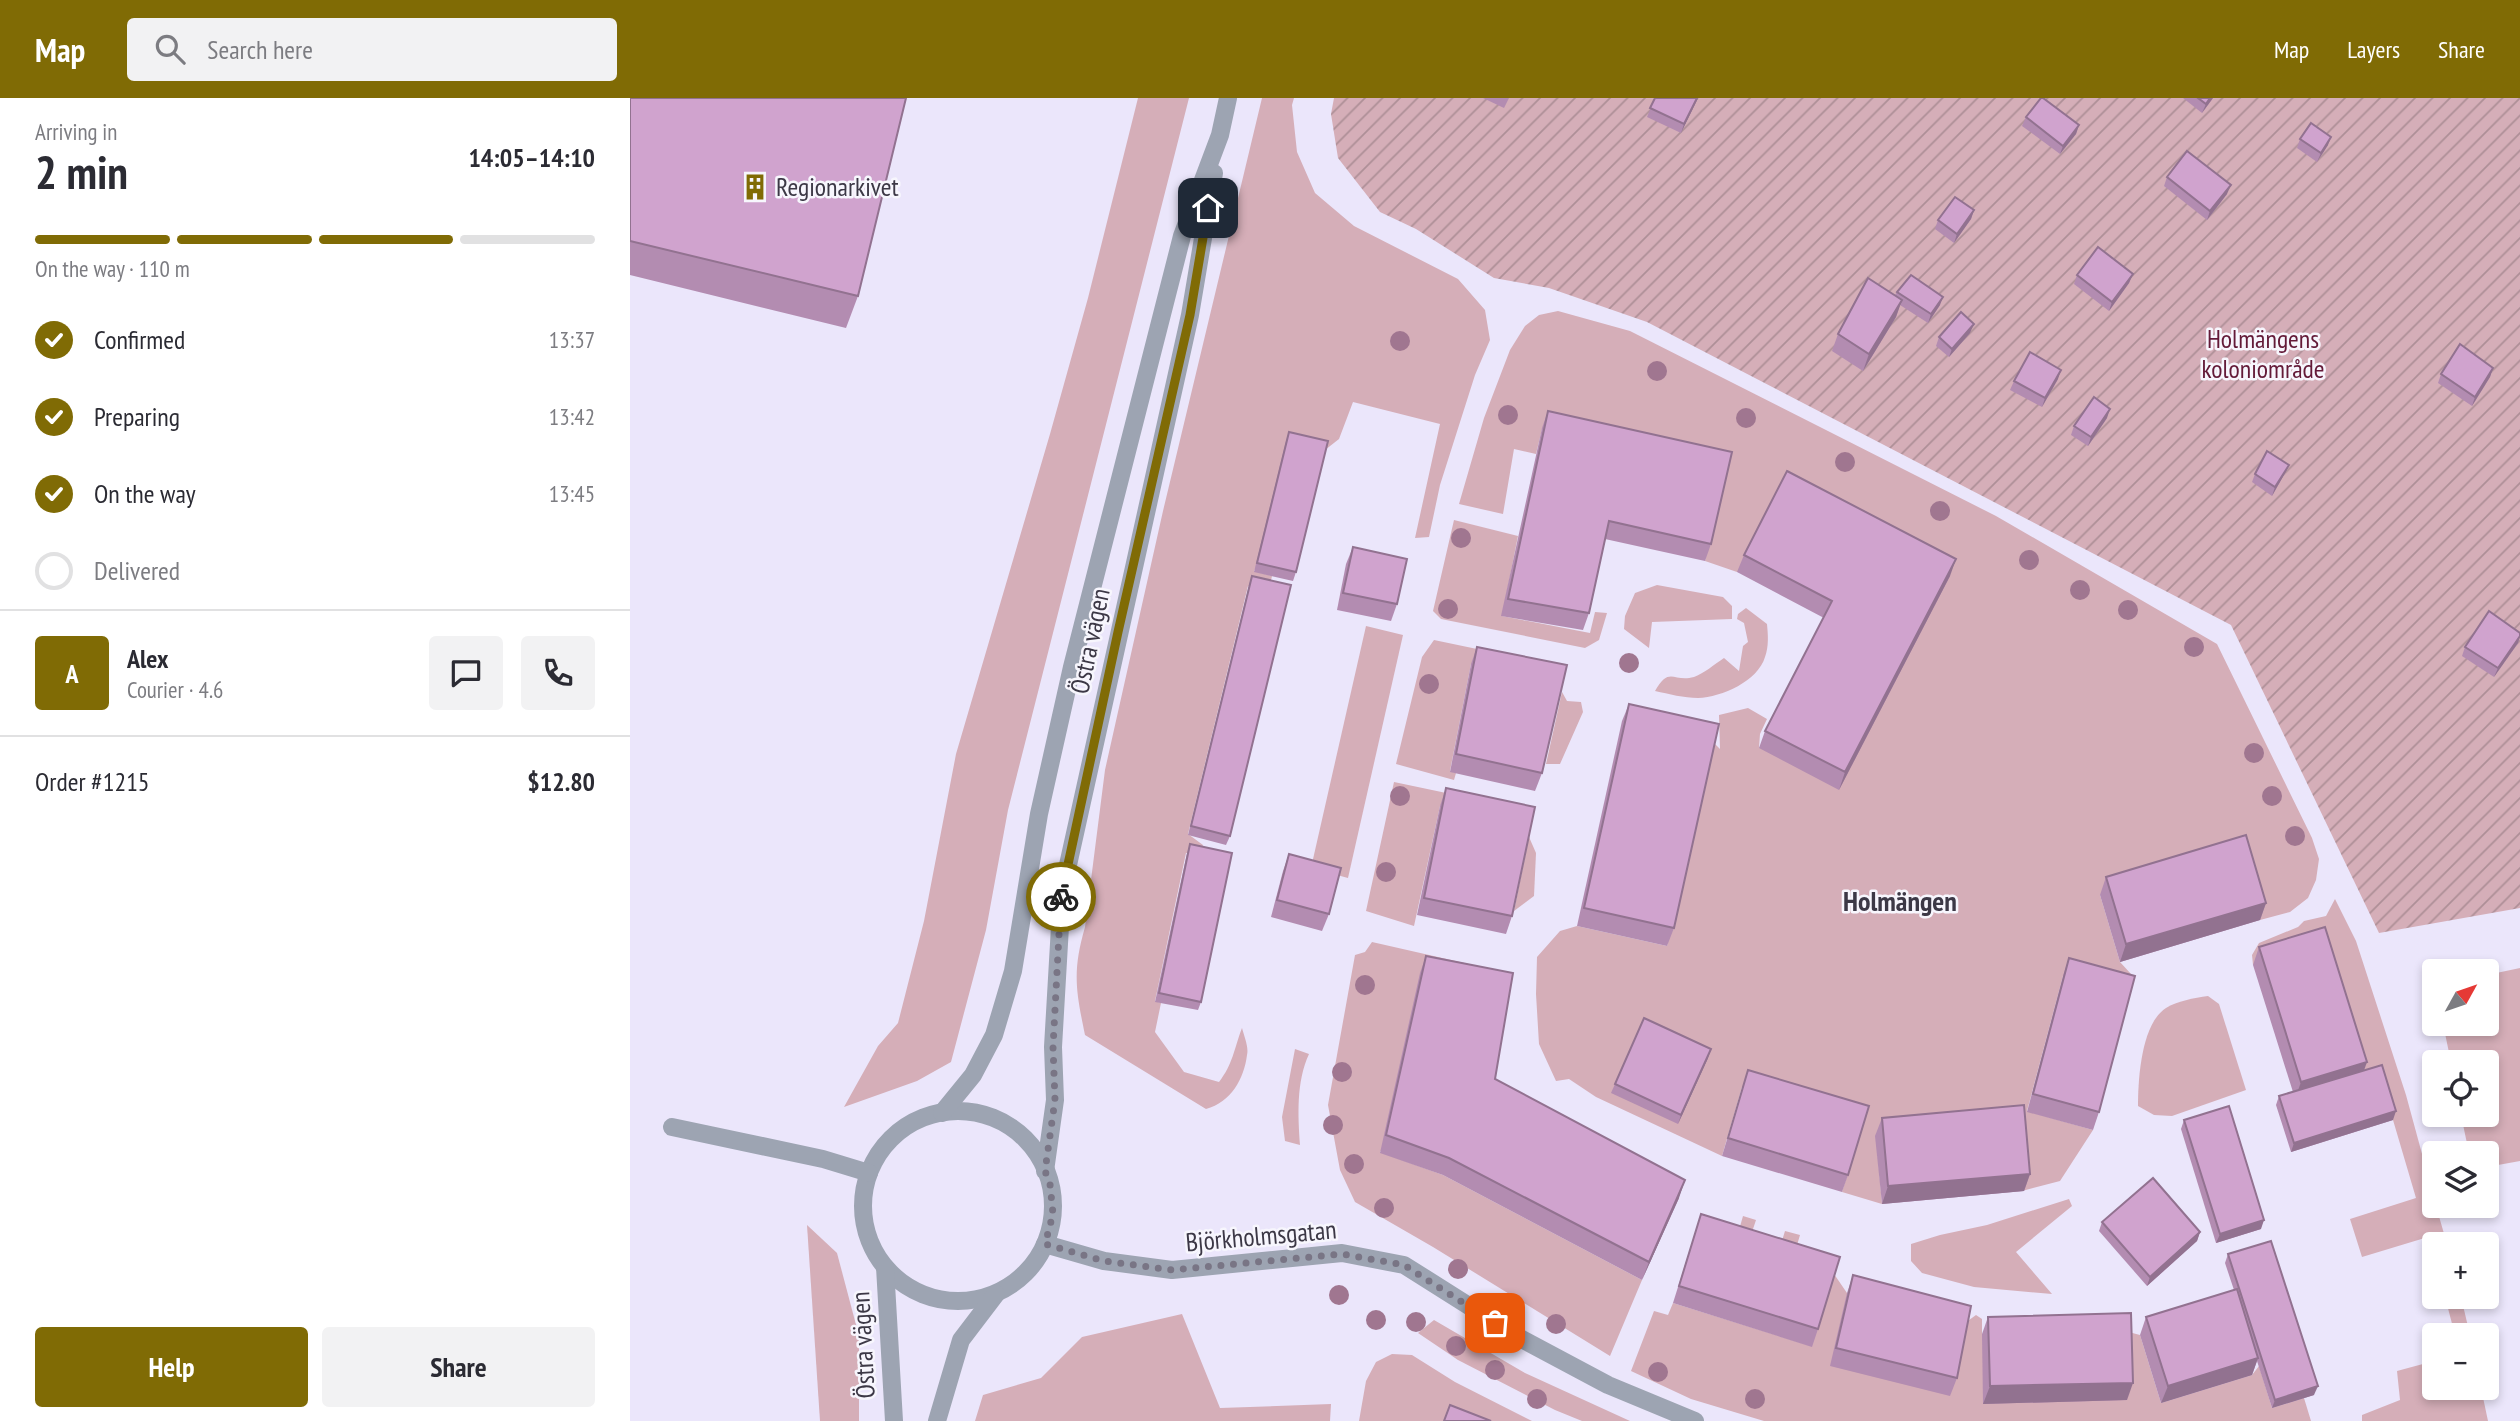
<!DOCTYPE html>
<meta charset="utf-8">
<style>
body{margin:0;font-family:"PT Sans Narrow",sans-serif;background:#f2f2f3;color:#2b2b33;height:100vh;display:flex;flex-direction:column;font-size:26px;white-space:nowrap}
*{box-sizing:border-box;margin:0}
p{font-size:23px;color:#7c7c81}
.icon{flex:none;width:38px;height:38px;fill:none;stroke:currentColor;stroke-width:2;stroke-linecap:round;stroke-linejoin:round}
.map{position:relative;flex:1;overflow:hidden}
.side{display:flex;flex-direction:column;background:#fff;width:630px}
.side>*{flex:none}
.needle{width:46px;rotate:50deg}
.controls{position:absolute;left:1792px;top:861px;display:grid;gap:14px}
.controls a{display:grid;place-items:center;width:77px;height:77px;border-radius:7px;background:#fff;box-shadow:0 4px 10px #0003;font-size:35px}
.pin{position:absolute;display:grid;place-items:center;width:60px;height:60px;color:#fff;margin:-30px;border-radius:14px;box-shadow:0 4px 10px #0006}
.courier{position:absolute;display:grid;place-items:center;width:70px;height:70px;margin:-35px;border:5px solid #806b05;border-radius:50%;background:#fff;color:#222;box-shadow:0 2px 9px #0007}
.headline em{font-style:normal;font-weight:700}
.headline div{display:flex;flex-direction:column-reverse}
.headline{display:flex;align-items:center;justify-content:space-between;height:119px;padding:0 35px}
h1{font-size:46px;font-weight:700;line-height:52px}
.bar{display:grid;grid-template-columns:repeat(4,1fr);gap:10px 7px;align-content:center;height:84px;padding:0 35px}
.bar i{height:9px;border-radius:5px;background:#e1e1e2}
.bar .active{background:#806b05}
.bar p{grid-column:span 4}
.line{display:flex;align-items:center;gap:18px;padding:0 35px;border-top:2px solid #e1e1e2}
.line div{flex:1}
.round{display:grid;place-items:center;flex:none;width:74px;height:74px;border-radius:7px;background:#f2f2f3}
ol{padding:0 35px;list-style:none}
li{display:flex;align-items:center;gap:21px;height:77px}
li p{margin-inline-start:auto}
li .icon{padding:7px;border-radius:50%;background:#806b05;color:#fff;stroke-width:4}
li:last-child{color:#7c7c81}
li i{width:38px;height:38px;border:4px solid #e1e1e2;border-radius:50%}
.action{display:flex;gap:14px;margin-top:auto;padding:14px 35px}
.action a{flex:1;height:80px;border-radius:7px;background:#806b05;color:#fff;font-size:28px;font-weight:700;line-height:80px;text-align:center}
.action a+a{background:#f2f2f3;color:#2b2b33}
header{display:flex;align-items:center;gap:42px;box-sizing:border-box;height:98px;padding:0 35px;background:#806b05;color:#fff}
header strong{font-size:33px}
nav{display:flex;gap:38px;margin-inline-start:auto;font-size:24px}
.search{width:490px;height:63px;background:#f2f2f3;display:flex;align-items:center;gap:18px;box-sizing:border-box;padding:0 24px;border-radius:7px;color:#7c7c81;font-size:26px}
main{display:flex;flex:1;min-height:0}
.map>svg:first-child{display:block}
</style>
<header>
<strong>Map</strong>
<div class="search"><svg class="icon" aria-label="search" viewBox="0 0 24 24"><circle cx="10" cy="10" r="6"/><path d="M15 15l6 6"/></svg>Search here</div>
<nav><a>Map</a><a>Layers</a><a>Share</a></nav>
</header>
<main>
<section class="side">
<div class="headline"><div><h1>2 min</h1><p>Arriving in</p></div><em>14:05–14:10</em></div>
<div class="bar"><i class="active"></i><i class="active"></i><i class="active"></i><i></i><p>On the way · 110 m</p></div>
<ol>
<li><svg class="icon" aria-label="check" viewBox="0 0 24 24"><path d="M5 12l5 5 9-10"/></svg>Confirmed<p>13:37</p></li>
<li><svg class="icon" aria-label="check" viewBox="0 0 24 24"><path d="M5 12l5 5 9-10"/></svg>Preparing<p>13:42</p></li>
<li><svg class="icon" aria-label="check" viewBox="0 0 24 24"><path d="M5 12l5 5 9-10"/></svg>On the way<p>13:45</p></li>
<li><i></i>Delivered</li>
</ol>
<div class="line" style="height:126px"><b class="round" style="background:#806b05;color:#fff">A</b><div><b>Alex</b><p>Courier · 4.6</p></div><a class="round"><svg class="icon" aria-label="chat" viewBox="0 0 24 24"><path d="M4 5h16v11H9l-5 4z"/></svg></a><a class="round"><svg class="icon" aria-label="phone" viewBox="0 0 24 24"><path d="M5 4h4l2 5-3 2q2 4 5 5l2-3 5 2v4C11 20 4 13 5 4z"/></svg></a></div>
<div class="line" style="height:91px"><div>Order #1215</div><b>$12.80</b></div>
<div class="action"><a>Help</a><a>Share</a></div>
</section>
<div class="map">
<svg width="1890" height="1323" viewBox="0 0 1890 1323">
<defs>
<pattern id="garden-furrows" width="10" height="10" patternUnits="userSpaceOnUse" patternTransform="scale(1.75)"><rect width="10" height="10" fill="#d5aeb8"/><path d="M-1 1l2-2M0 10L10 0M9 11l2-2" fill="none" stroke="#ae8f97"/></pattern>
</defs>
<rect width="100%" height="100%" fill="#ebe6fb"/>
<g fill="#d5aeb8">
<path d="M508,0H559L378,712L356,832L321,964L287,983L214,1009L248,948L268,925L294,823L326,656L420,336L458,200Z"/>
<path d="M632,0H664L662,7L667,54L685,95L724,128L828,181L855,212L860,242L845,277L810,387L799,439L785,440L810,326L723,304L709,341L695,352L624,473L642,478L639,492L618,488L558,736L573,747L569,757L556,755L525,903L531,905L525,934L554,974L589,984C603,966 604,951 612,930C614,938 619,949 617,957C614,981 601,1004 576,1011L455,937C446,893 442,874 455,829L475,672L533,413Z"/>
<path d="M928,213L1000,233L1366,418L1587,546L1682,740L1689,761L1686,782L1678,800L1660,814L1630,822L1610,755L1470,797L1490,864L1501,876L1496,891L1433,878L1397,1013L1463,1032L1430,1083L1392,1093L1246,1038L1252,1106L1212,1094L1233,1026L1112,989L1092,1058L966,999L939,981L926,983L909,946L906,896L907,859L930,833L947,828L1037,848L1082,643L1090,651L1089,617L1118,610L1137,621L1130,636L1129,650L1319,479L1107,474L1075,463L1095,372L912,331L906,356L884,351L873,416L829,406L854,320L880,252L895,228L909,217Z"/>
<path d="M824,422L888,438L872,518L960,535L965,514L977,515L969,542L955,550L811,521L803,513Z"/>
<path d="M1027,487L1093,499L1102,508V521L1022,524L1019,550L994,531L995,518L1005,495Z"/>
<path d="M1116,510L1137,526C1138,537 1139,548 1135,559C1128,583 1092,599 1068,600C1054,600 1039,596 1025,593C1040,567 1043,585 1064,579C1073,576 1085,566 1094,560L1109,573L1113,548L1118,544L1114,525L1107,521L1108,516Z"/>
<path d="M736,528L773,537L718,780L681,770Z"/>
<path d="M804,542L918,566H841L820,673L826,675L824,682L766,666L792,559Z"/>
<path d="M932,594L937,603L951,604L953,614L930,666H916Z"/>
<path d="M764,684L821,696L810,708L784,828L736,813Z"/>
<path d="M899,739L906,755L904,798L884,813Z"/>
<path d="M1705,801L1726,843L1776,997L1804,1100V1108H1806L1817,1146H1804V1158L1798,1139L1732,1159L1720,1121L1786,1100L1763,1022L1731,981L1688,846L1623,867L1622,857L1629,845L1668,829L1674,823L1696,818Z"/>
<path d="M742,844L865,872L882,884L750,1054L813,1077L1012,1182L980,1258L803,1149L725,1104L710,1072L698,1007L725,857L735,854Z"/>
<path d="M1890,870V1063L1857,1069V1055H1839L1831,1017H1857V964H1821L1813,926H1857V877Z"/>
<path d="M1578,898L1589,906L1616,992L1542,1018L1524,1017L1508,1008C1508,982 1511,926 1536,910C1547,903 1564,900 1578,898Z"/>
<path d="M665,951L679,956C666,984 668,1018 670,1047L655,1043L652,1019Z"/>
<path d="M1439,1101L1442,1108L1386,1154L1422,1196L1344,1189L1292,1175L1281,1163V1146L1310,1137L1357,1127Z"/>
<path d="M1113,1118L1126,1122L1121,1137L1151,1146L1155,1133L1170,1137L1162,1164L1105,1146Z"/>
<path d="M177,1127L207,1155L229,1238V1323H190Z"/>
<path d="M1204,1176L1217,1195L1335,1225L1346,1217L1352,1221V1236L1495,1233L1510,1237L1531,1305L1622,1277L1629,1268L1642,1310L1674,1300L1681,1323H1134L1061,1301L1001,1273L1024,1213L1038,1217L1043,1205L1181,1248Z"/>
<path d="M1815,1199H1831L1840,1237H1825Z"/>
<path d="M552,1216L590,1310L701,1306L700,1323H345L353,1297L411,1280L452,1239Z"/>
<path d="M804,1222L895,1275L1000,1323H952L925,1312L828,1262L788,1235Z"/>
<path d="M762,1256L782,1257L825,1284L902,1323H729L736,1283L746,1264Z"/>
<path d="M1804,1263V1290H1851L1858,1323H1732V1317L1770,1302L1767,1273Z"/>
</g>
<path fill="url(#garden-furrows)" d="M704,0H1890V810L1749,835L1601,527L1017,224L919,190L864,180L786,131L750,114L708,60L701,16Z"/>
<g fill="none" stroke-linecap="round" stroke-linejoin="round">
<g stroke="#9da4b2" stroke-width="18">
<circle cx="328" cy="1108" r="95"/>
<path d="M312,1015L343,977L364,937L383,873L409,716L442,569L552,138L590,37L598,0"/>
<path d="M42,1029L193,1061L239,1075"/>
<path d="M415,1073L425,1002L423,949L432,794L560,217L584,75"/>
<path d="M415,1146L474,1163L542,1172L712,1155L774,1167L888,1239L978,1287L1065,1323"/>
<path d="M255,1169L264,1323"/>
<path d="M307,1323L331,1242L366,1196"/>
</g>
</g>
<g fill="#a07690">
<circle cx="770" cy="243" r="10"/>
<circle cx="1027" cy="273" r="10"/>
<circle cx="878" cy="317" r="10"/>
<circle cx="1116" cy="320" r="10"/>
<circle cx="1215" cy="364" r="10"/>
<circle cx="1310" cy="413" r="10"/>
<circle cx="831" cy="440" r="10"/>
<circle cx="1399" cy="462" r="10"/>
<circle cx="1450" cy="492" r="10"/>
<circle cx="818" cy="511" r="10"/>
<circle cx="1498" cy="512" r="10"/>
<circle cx="1564" cy="549" r="10"/>
<circle cx="999" cy="565" r="10"/>
<circle cx="799" cy="586" r="10"/>
<circle cx="1624" cy="655" r="10"/>
<circle cx="770" cy="698" r="10"/>
<circle cx="1642" cy="698" r="10"/>
<circle cx="1665" cy="738" r="10"/>
<circle cx="756" cy="774" r="10"/>
<circle cx="735" cy="887" r="10"/>
<circle cx="712" cy="974" r="10"/>
<circle cx="703" cy="1027" r="10"/>
<circle cx="724" cy="1066" r="10"/>
<circle cx="754" cy="1110" r="10"/>
<circle cx="828" cy="1171" r="10"/>
<circle cx="709" cy="1197" r="10"/>
<circle cx="746" cy="1222" r="10"/>
<circle cx="786" cy="1224" r="10"/>
<circle cx="926" cy="1226" r="10"/>
<circle cx="826" cy="1248" r="10"/>
<circle cx="865" cy="1272" r="10"/>
<circle cx="1028" cy="1274" r="10"/>
<circle cx="907" cy="1301" r="10"/>
<circle cx="1125" cy="1301" r="10"/>
</g>
<g fill="#b38cb1">
<path d="M0,0L228,198L216,230L0,177Z"/>
<path d="M853,0H879L874,10Z"/>
<path d="M1025,0H1068L1051,35L1017,19Z"/>
<path d="M1553,0H1583L1572,15Z"/>
<path d="M1396,19L1449,27L1446,36L1430,56L1392,28Z"/>
<path d="M1670,41L1698,47L1687,64L1667,50Z"/>
<path d="M1537,79L1597,96L1577,122L1534,88Z"/>
<path d="M1344,112L1341,121L1324,145L1305,131L1308,122Z"/>
<path d="M1503,176L1499,185L1479,213L1444,186L1447,177Z"/>
<path d="M1267,194L1310,207L1298,225L1270,207L1266,219L1233,273L1202,253L1208,236L1265,197Z"/>
<path d="M1340,235L1319,259L1306,248L1309,239Z"/>
<path d="M1863,270L1860,279L1842,308L1808,285L1811,276Z"/>
<path d="M1428,281L1412,309L1380,292L1384,283Z"/>
<path d="M918,313L1081,446L1075,463L975,441L959,515L953,532L871,518L912,330Z"/>
<path d="M1477,320L1458,348L1441,337L1444,328Z"/>
<path d="M659,334L666,474L663,483L624,474L656,343Z"/>
<path d="M1655,375L1642,398L1622,384L1625,376Z"/>
<path d="M723,449L767,506L761,523L707,512L716,466Z"/>
<path d="M1114,457L1320,478L1209,692L1129,650L1135,633L1194,520L1107,474Z"/>
<path d="M622,478L600,738L596,747L558,737L619,487Z"/>
<path d="M1890,535L1888,545L1864,579L1832,558L1835,549Z"/>
<path d="M847,549L912,675L905,693L820,674L841,566Z"/>
<path d="M999,606L1044,830L1037,848L947,828L992,623Z"/>
<path d="M816,690L882,818L876,836L787,817L810,708Z"/>
<path d="M560,746L571,904L568,912L525,904L557,755Z"/>
<path d="M659,756L699,816L692,833L641,819L653,773Z"/>
<path d="M1476,779L1636,805L1630,822L1490,864L1470,797Z"/>
<path d="M1629,849L1734,972L1763,1022L1661,1054L1646,1007L1649,998L1663,994L1623,867Z"/>
<path d="M796,858L865,981L1049,1100L1012,1182L813,1077L750,1055L790,875Z"/>
<path d="M1439,860L1469,1014L1463,1032L1397,1014L1433,878Z"/>
<path d="M1078,960L1048,1026L981,995L985,986Z"/>
<path d="M1118,972L1218,1077L1212,1094L1092,1058Z"/>
<path d="M1252,1020L1400,1076L1394,1093L1252,1106L1245,1038Z"/>
<path d="M1554,1022L1631,1131L1586,1145L1551,1031Z"/>
<path d="M1071,1116L1188,1231L1182,1249L1043,1205Z"/>
<path d="M1472,1124L1570,1134L1567,1143L1517,1188L1469,1133Z"/>
<path d="M1598,1156L1684,1297L1642,1310L1627,1263L1622,1277L1531,1305L1510,1237L1516,1219L1604,1192L1595,1165Z"/>
<path d="M1223,1177L1327,1280L1320,1298L1200,1268L1217,1195Z"/>
<path d="M1358,1219L1497,1302L1353,1306L1352,1236Z"/>
<path d="M1804,1267V1281L1802,1273Z"/>
<path d="M1807,1290H1827L1826,1293L1809,1298Z"/>
</g>
<g fill="#927290">
<path d="M1067,0H1068L1051,35L1054,26Z"/>
<path d="M1580,0H1583L1572,15L1576,6Z"/>
<path d="M1449,27L1446,36L1430,56L1433,48Z"/>
<path d="M1701,39L1698,47L1687,64L1691,55Z"/>
<path d="M1601,87L1597,96L1577,122L1580,113Z"/>
<path d="M1344,112L1341,121L1324,145L1327,136Z"/>
<path d="M1503,176L1499,185L1479,213L1482,204Z"/>
<path d="M1313,199L1310,207L1298,225L1301,216Z"/>
<path d="M1272,202L1266,219L1233,273L1239,256Z"/>
<path d="M1344,226L1340,235L1319,259L1322,251Z"/>
<path d="M1863,270L1860,279L1842,308L1845,299Z"/>
<path d="M1431,272L1428,281L1412,309L1415,300Z"/>
<path d="M1480,311L1477,320L1458,348L1461,339Z"/>
<path d="M1659,367L1655,375L1642,398L1645,389Z"/>
<path d="M1326,461L1320,478L1209,692L1215,674Z"/>
<path d="M1890,538L1888,545L1864,579L1868,570Z"/>
<path d="M1636,805L1630,822L1490,864L1496,846Z"/>
<path d="M1081,951L1078,960L1048,1026L1051,1017Z"/>
<path d="M1737,964L1731,981L1665,1001L1671,984Z"/>
<path d="M1766,1013L1763,1022L1661,1054L1664,1045Z"/>
<path d="M1400,1076L1394,1093L1252,1106L1258,1088Z"/>
<path d="M1055,1082L1049,1100L1012,1182L1019,1164Z"/>
<path d="M1634,1122L1631,1131L1586,1145L1590,1136Z"/>
<path d="M1570,1134L1567,1143L1517,1188L1520,1179Z"/>
<path d="M1628,1260L1622,1277L1531,1305L1538,1288Z"/>
<path d="M1503,1285L1497,1302L1353,1306L1360,1288Z"/>
<path d="M1688,1288L1684,1297L1642,1310L1645,1302Z"/>
<path d="M1812,1290H1827L1826,1293L1809,1298Z"/>
</g>
<g fill="#d0a3ce" stroke="#927290" stroke-width="2">
<path d="M0,0H276L228,198L0,143Z"/>
<path d="M1025,0H1067L1054,26L1020,10Z"/>
<path d="M1411,0H1413L1449,27L1433,48L1396,19Z"/>
<path d="M1568,0H1580L1576,6Z"/>
<path d="M1681,25L1701,39L1691,55L1670,41Z"/>
<path d="M1557,53L1601,87L1580,113L1537,79Z"/>
<path d="M1325,99L1344,112L1327,136L1308,122Z"/>
<path d="M1468,149L1503,176L1482,204L1447,177Z"/>
<path d="M1281,177L1313,199L1301,216L1267,194Z"/>
<path d="M1238,180L1272,202L1239,256L1208,236Z"/>
<path d="M1331,214L1344,226L1322,251L1309,239Z"/>
<path d="M1830,246L1863,270L1845,299L1811,276Z"/>
<path d="M1400,254L1431,272L1415,300L1384,283Z"/>
<path d="M1464,299L1480,311L1461,339L1444,328Z"/>
<path d="M918,313L1102,354L1081,446L979,423L959,515L878,501Z"/>
<path d="M659,334L698,343L666,474L627,465Z"/>
<path d="M1637,353L1659,367L1645,389L1625,376Z"/>
<path d="M1157,373L1326,461L1215,674L1135,633L1202,503L1114,457Z"/>
<path d="M723,449L777,461L767,506L713,495Z"/>
<path d="M622,478L661,487L600,738L561,728Z"/>
<path d="M1859,513L1890,535V538L1868,570L1835,549Z"/>
<path d="M847,549L937,567L912,675L826,656Z"/>
<path d="M999,606L1089,626L1044,830L954,810Z"/>
<path d="M816,690L905,709L882,818L794,800Z"/>
<path d="M1616,737L1636,805L1496,846L1476,779Z"/>
<path d="M560,746L602,755L571,904L529,895Z"/>
<path d="M659,756L711,770L699,816L647,802Z"/>
<path d="M1695,829L1737,964L1671,984L1629,849Z"/>
<path d="M796,858L883,875L865,981L1055,1082L1019,1164L819,1060L756,1037Z"/>
<path d="M1439,860L1505,878L1469,1014L1403,996Z"/>
<path d="M1014,920L1081,951L1051,1017L985,986Z"/>
<path d="M1752,967L1766,1013L1664,1045L1649,998Z"/>
<path d="M1118,972L1239,1008L1218,1077L1098,1040Z"/>
<path d="M1394,1007L1400,1076L1258,1088L1252,1020Z"/>
<path d="M1599,1008L1634,1122L1590,1136L1554,1022Z"/>
<path d="M1523,1080L1570,1134L1520,1179L1472,1124Z"/>
<path d="M1071,1116L1210,1159L1188,1231L1049,1188Z"/>
<path d="M1641,1143L1688,1288L1645,1302L1598,1156Z"/>
<path d="M1223,1177L1341,1208L1327,1280L1206,1250Z"/>
<path d="M1607,1191L1628,1260L1538,1288L1516,1219Z"/>
<path d="M1501,1215L1503,1285L1360,1288L1358,1219Z"/>
<path d="M820,1307L861,1323H814Z"/>
</g>
<g fill="none" stroke-linecap="round" stroke-linejoin="round">
<path stroke="#797585" stroke-width="7" stroke-dasharray="0 12.6" d="M431,799L423,949L425,1002L415,1073L420,1086L423,1116L415,1146L474,1163L542,1172L712,1156L774,1167L865,1225"/>
<path stroke="#806b05" stroke-width="9" d="M431,799L488,534L560,217L578,110"/>
</g>
<defs>
<g id="building-bare" transform="scale(2.1)"><path d="M-4-6H4V6H1V3H-1V6H-4ZM-2.5-4.3h1.7v1.8h-1.7ZM.8-4.3h1.7v1.8H.8ZM-2.5-1h1.7V.8h-1.7ZM.8-1h1.7V.8H.8Z" fill="#806b05" stroke="#f7f6fd" stroke-width="2.5" paint-order="stroke"/></g>
</defs>
<g fill-rule="evenodd">
<use href="#building-bare" x="125" y="89"/>
</g>
<g text-anchor="middle" stroke-width="5" stroke-linejoin="round" paint-order="stroke">
<g font-size="26" fill="#3c3846" stroke="#f7f6fd" text-anchor="start">
<text x="146" y="98">Regionarkivet</text>
</g>
<g font-size="26" fill="#631a38" stroke="#f7f6fd">
<text x="1633" y="250">Holmängens<tspan x="1633" dy="30">koloniområde</tspan></text>
</g>
<g font-size="26" fill="#3c3846" stroke="#f7f6fd">
<text transform="translate(460 543) rotate(-78)" y="9">Östra vägen</text>
<text transform="translate(631 1138) rotate(-5)" y="9">Björkholmsgatan</text>
<text transform="translate(233 1247) rotate(-93)" y="9">Östra vägen</text>
</g>
<g font-size="28" font-weight="bold" fill="#3c3846" stroke="#f7f6fd">
<text x="1270" y="813">Holmängen</text>
</g>
</g>
</svg>
<div class="controls">
<a><svg class="needle" viewBox="-14 -14 28 28"><path d="M0-13l5 13h-10z" fill="#e53935"/><path d="M0 13l5-13h-10z" fill="#7c7c81"/></svg></a>
<a><svg class="icon" aria-label="locate" viewBox="0 0 24 24"><circle cx="12" cy="12" r="6"/><path d="M12 2v4M12 18v4M2 12h4M18 12h4"/></svg></a>
<a><svg class="icon" aria-label="layers" viewBox="0 0 24 24"><path d="M12 4l9 5-9 5-9-5zM3 14l9 5 9-5"/></svg></a>
<a>+</a>
<a>−</a>
</div>
<div class="pin" style="left:865px;top:1225px;background:#ea580c"><svg class="icon" aria-label="bag" viewBox="0 0 24 24"><path d="M5 8h14l-1 12H6zM9 8a3 3 0 0 1 6 0"/></svg></div>
<div class="pin" style="left:578px;top:110px;background:#1f2937"><svg class="icon" aria-label="home" viewBox="0 0 24 24"><path d="M3 11l9-7 9 7M6 9v11h12V9"/></svg></div>
<div class="courier" style="left:431px;top:799px"><svg class="icon" aria-label="bike" viewBox="0 0 24 24"><circle cx="6" cy="16" r="4"/><circle cx="18" cy="16" r="4"/><path d="M6 16l4-8h5l3 8M10 8l3 8H6M13 5h3"/></svg></div>
</div>
</main>
